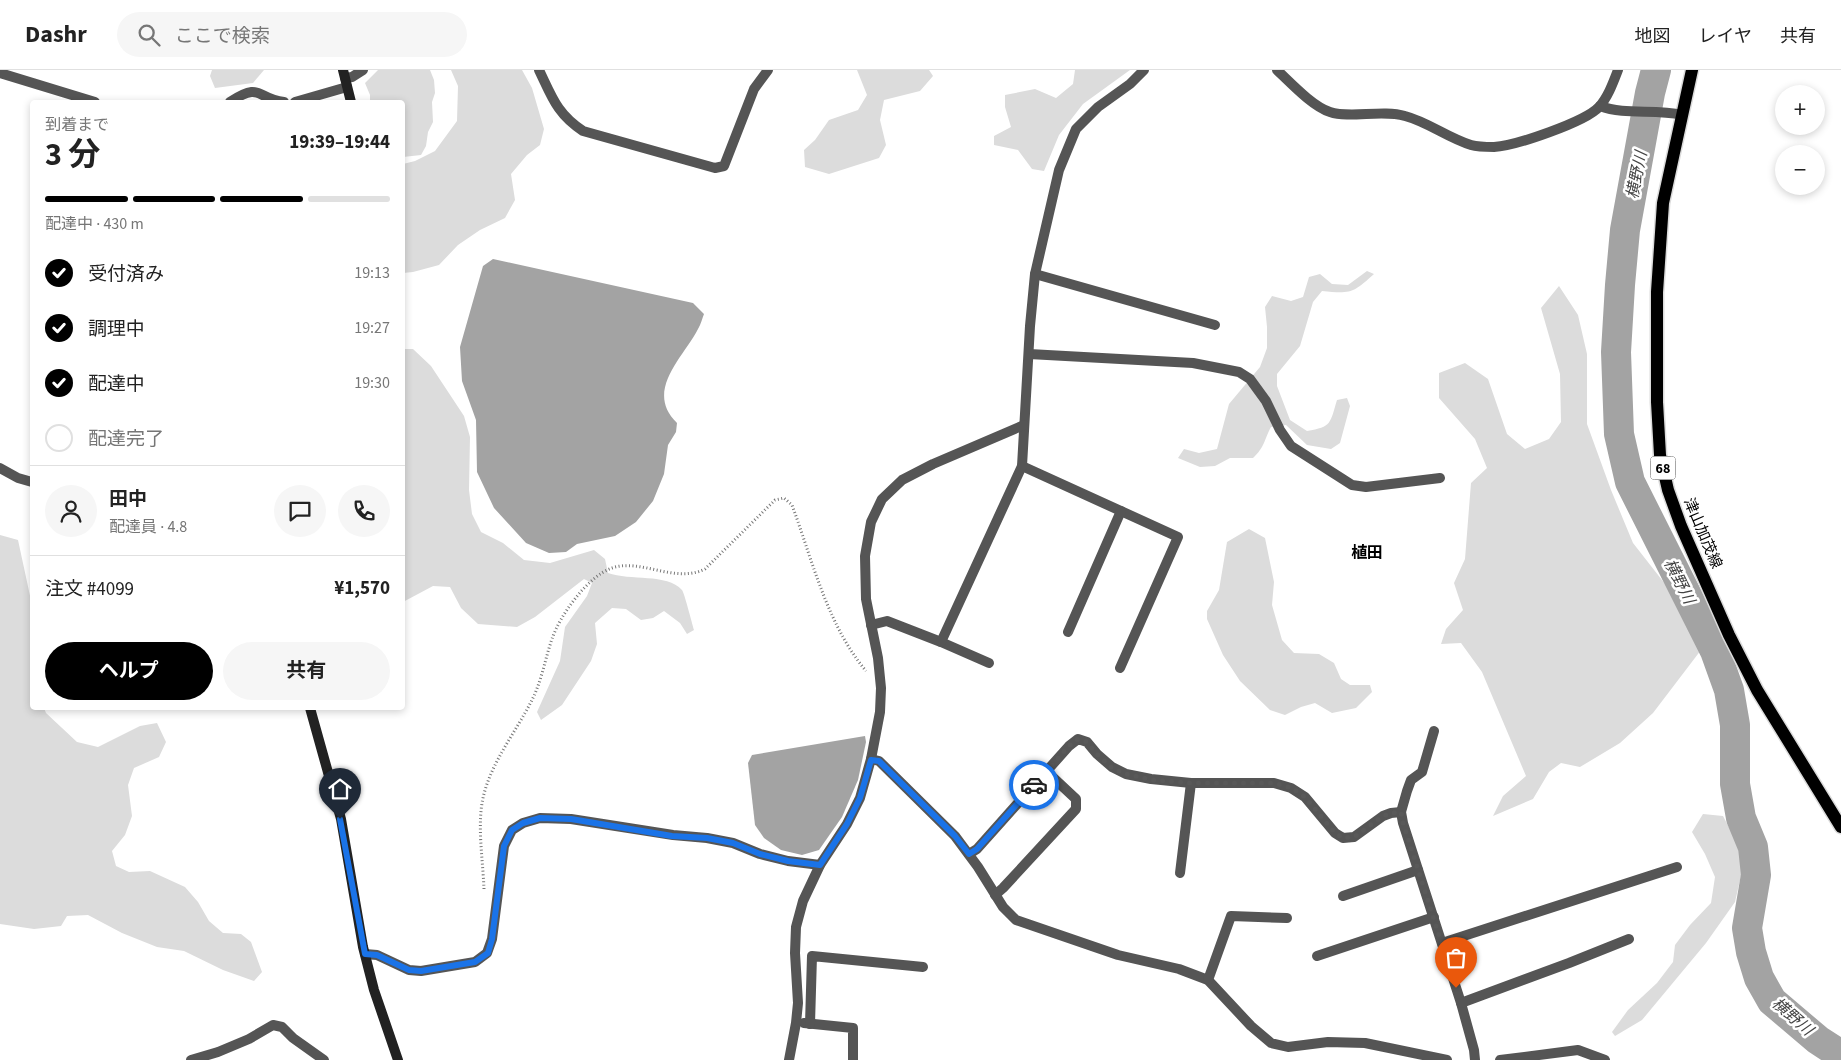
<!DOCTYPE html>
<html lang="ja">
<meta charset="utf-8">
<style>
body{margin:0;font-family:"Source Sans 3","Noto Sans JP",sans-serif;background:#f6f6f6;color:#222;height:100vh;display:flex;flex-direction:column;font-size:19px;white-space:nowrap}
*{box-sizing:border-box;margin:0}
p{font-size:16px;color:#767676}
.icon{flex:none;width:28px;height:28px;fill:none;stroke:currentColor;stroke-width:2;stroke-linecap:round;stroke-linejoin:round}
.map{position:relative;flex:1;overflow:hidden}
.details{position:absolute;left:30px;top:30px;width:375px;height:610px;display:flex;flex-direction:column;background:#fff;border-radius:5px;box-shadow:0 2px 8px #0003}
.details>*{flex:none}
.buttons{position:absolute;left:1775px;top:15px;display:grid;gap:10px}
.buttons a{display:grid;place-items:center;width:50px;height:50px;border-radius:50%;background:#fff;box-shadow:0 2px 8px #0003;font-size:25px}
.pin{position:absolute;display:grid;place-items:center;width:42px;height:42px;color:#fff;margin:-51px -21px;border-radius:50% 50% 50% 0;rotate:-45deg;box-shadow:0 0 5px #0007}
.pin .icon{rotate:45deg}
.courier{position:absolute;display:grid;place-items:center;width:50px;height:50px;margin:-25px;border:4px solid #1a73e8;border-radius:50%;background:#fff;color:#222;box-shadow:0 1px 6px #0007}
.headline em{font-style:normal;font-weight:700}
.headline div{display:flex;flex-direction:column-reverse}
.headline{display:flex;align-items:center;justify-content:space-between;height:85px;padding:0 15px}
h1{font-size:32px;font-weight:700;line-height:38px}
.bar{display:grid;grid-template-columns:repeat(4,1fr);gap:8px 5px;align-content:center;height:60px;padding:0 15px}
.bar i{height:6px;border-radius:4px;background:#e0e0e0}
.bar .on{background:#000}
.bar p{grid-column:span 4}
.line{display:flex;align-items:center;gap:12px;padding:0 15px;border-top:1px solid #e0e0e0}
.line div{flex:1}
.round{display:grid;place-items:center;flex:none;width:52px;height:52px;border-radius:26px;background:#f6f6f6}
ol{padding:0 15px;list-style:none}
li{display:flex;align-items:center;gap:15px;height:55px}
li p{margin-inline-start:auto}
li .icon{padding:5px;border-radius:50%;background:#000;color:#fff;stroke-width:4}
li:last-child{color:#767676}
li i{width:28px;height:28px;border:2px solid #e0e0e0;border-radius:50%}
.action{display:flex;gap:10px;margin-top:auto;padding:10px 15px}
.action a{flex:1;height:58px;border-radius:30px;background:#000;color:#fff;font-size:20px;font-weight:700;line-height:58px;text-align:center}
.action a+a{background:#f6f6f6;color:#222}
header{display:flex;align-items:center;gap:30px;box-sizing:border-box;height:70px;padding:0 25px;background:#fff;border-bottom:1px solid #e0e0e0}
header strong{font-size:24px}
nav{display:flex;gap:28px;margin-inline-start:auto;font-size:18px}
.search{width:350px;height:45px;background:#f6f6f6;display:flex;align-items:center;gap:12px;box-sizing:border-box;padding:0 18px;border-radius:28px;color:#767676;font-size:19px}
.map>svg:first-child{display:block}
</style>
<header>
<strong>Dashr</strong>
<div class="search"><svg class="icon" aria-label="search" viewBox="0 0 24 24"><circle cx="10" cy="10" r="6"/><path d="M15 15l6 6"/></svg>ここで検索</div>
<nav><a>地図</a><a>レイヤ</a><a>共有</a></nav>
</header>
<div class="map">
<svg width="1841" height="990" viewBox="0 0 1841 990">
<rect width="100%" height="100%" fill="#fff"/>
<g fill="#dcdcdc">
<path d="M212,0H264L253,13L215,18L210,6Z"/>
<path d="M378,0H430L434,10L435,23L432,32L433,52L428,62L426,76L421,85L403,87L402,32H370V25L365,13Z"/>
<path d="M451,0H522L532,18L544,59L540,75L527,85L511,104L515,130L505,148L480,160L458,175L439,195L413,202L403,203V94L415,91L435,81L457,51L458,16Z"/>
<path d="M857,0H929L933,6L920,21L884,30L880,50L886,75L879,88L829,104L805,97L804,80L815,70L829,50L858,40L867,25Z"/>
<path d="M1075,0H1130L1083,34L1059,65L1044,101L1032,99L1018,80L994,75V66L1011,57L1005,37V25L1035,19L1056,28L1073,14Z"/>
<path d="M1367,201L1374,204C1353,223 1351,224 1322,221L1313,232L1300,276L1277,304V316L1290,350L1307,361C1332,357 1330,353 1337,330L1347,328L1350,336L1340,373L1331,379L1307,375L1286,355L1271,357C1264,370 1265,377 1253,388H1230L1215,396L1200,397L1178,388L1184,379L1199,383L1217,379L1229,334L1260,297L1267,278V257L1265,237L1272,226L1291,231L1303,227L1309,207L1320,204L1332,214L1348,215Z"/>
<path d="M1559,216L1578,245L1587,284V354L1611,420L1633,473L1669,519L1701,580L1653,643L1620,673L1580,697L1561,693L1549,702L1533,729L1493,746L1503,726L1526,706L1482,602L1461,573L1441,574L1446,559L1463,540L1454,513L1465,489L1471,413L1487,398L1475,369L1439,328V303L1465,293L1488,309L1507,364L1525,379L1549,369L1561,352L1560,304L1541,238Z"/>
<path d="M403,279H413L431,296L464,346L470,367L469,420L472,444L481,462L503,473L524,490L550,493L594,480L605,489L608,503C630,511 667,503 682,520C684,522 692,553 694,560L687,564L680,553L664,541L653,548L641,550L626,539L612,538L595,553L597,574L591,591L562,635L541,650L537,642L560,591L565,557L587,526L592,513L584,509L535,547L517,557L478,554L461,538L450,517L433,516L403,532Z"/>
<path d="M1249,459L1265,468L1274,512L1272,535L1282,570L1294,583L1319,584L1334,593L1341,609L1350,615H1370L1372,622L1356,638L1332,643L1315,633L1301,637L1285,645L1270,640L1240,611L1223,585L1207,549V541L1219,520L1227,472Z"/>
<path d="M0,465L18,470L32,535V638H44L46,643L77,672L98,677L140,656L157,653L166,672L159,687L134,698L128,715L132,746L125,765L112,781L116,796L129,802L150,801L185,817L198,832L209,851L223,863L241,864L251,872L262,902L254,911L223,900L184,881L157,877L122,863L88,845L67,846L61,856L34,859L0,854Z"/>
<path d="M1703,744L1723,746L1745,788L1735,832L1706,873L1642,950L1615,966L1612,962L1628,940L1657,913L1673,892L1675,875L1690,855L1711,833L1715,807L1705,784L1692,762Z"/>
</g>
<g fill="#a3a3a3">
<path d="M493,189L693,233L704,244C702,249 701,254 698,259C683,288 644,321 677,353L676,362L668,375L664,404L653,431L636,452L615,466L577,474L566,482L549,483L526,473L494,438L477,402L476,350L462,311L460,277L483,196Z"/>
<path d="M865,666L866,672L858,710L842,747L819,780L802,785L781,780L764,768L755,755L748,693L752,685Z"/>
</g>
<g fill="none" stroke-linecap="round" stroke-linejoin="round">
<path stroke="#a3a3a3" stroke-width="30" d="M1656,0L1650,23L1625,160L1620,215L1616,282L1619,364L1630,412L1715,581L1729,620L1735,655V714L1741,748L1753,777L1756,805L1747,858L1751,882L1759,908L1772,931L1818,970L1841,985"/>
<g stroke="#dbdbdb" stroke-width="15">
<path id="primary" d="M1692,0L1663,133L1657,222V332L1660,385L1668,420L1681,456L1729,565L1757,620L1841,757"/>
</g>
<path stroke="#777" stroke-width="3" stroke-dasharray="1 2.5" stroke-linecap="butt" d="M484,819C483,791 477,755 483,728C491,692 516,662 532,630C542,610 545,589 552,569C560,545 588,506 612,498C641,488 675,514 705,499L775,430L784,428L792,435C813,492 827,554 866,601"/>
<g stroke="#555" stroke-width="10">
<path d="M539,0C552,27 557,44 583,61L715,98L724,96L754,19L768,0"/>
<path d="M1277,0C1291,13 1312,36 1330,42C1350,49 1382,39 1405,46C1428,52 1448,68 1471,75C1478,77 1487,77 1494,77C1515,76 1585,52 1599,37C1608,27 1613,13 1618,0"/>
<path d="M0,3L95,32"/>
<path d="M345,8L352,7L363,0"/>
<path d="M230,32C262,11 256,29 284,32"/>
<path d="M295,32L347,17"/>
<path d="M1600,36C1626,46 1655,38 1682,45"/>
<path d="M1035,204L1215,255"/>
<path d="M1029,284L1193,293L1239,302L1250,309L1266,331L1280,360L1291,376L1352,415L1366,417L1440,408"/>
<path d="M1022,396L1178,467L1120,598"/>
<path d="M0,398L18,408L32,412"/>
<path d="M871,555L887,551L941,572L989,593"/>
<path d="M1068,562L1121,441"/>
<path d="M941,572L1022,396L1030,256L1035,204L1059,100L1076,59L1098,37L1130,14L1144,0"/>
<path d="M1434,661L1422,702L1411,710L1407,721L1401,742L1403,753L1461,933L1474,980L1475,990"/>
<path d="M871,689L879,691L955,766L978,797L1003,837L1016,850L1118,885L1179,899L1208,910L1251,956L1271,973L1288,977L1328,972L1365,973L1447,990"/>
<path d="M969,784L977,779L1069,676L1078,669L1087,672L1097,684L1112,697L1126,704L1151,709L1191,713H1274L1291,718L1305,727L1335,763L1343,768L1354,767L1383,746L1391,743L1401,742"/>
<path d="M1180,803L1191,713"/>
<path d="M995,825L1003,818L1076,739V729L1046,701"/>
<path d="M1343,826L1418,800"/>
<path d="M1442,873L1677,797"/>
<path d="M365,884L377,885L409,900L421,901L475,892L487,883L492,869L504,776L512,760L523,753L540,748L571,749L673,765L707,768L733,773L760,784L788,791L820,795"/>
<path d="M1317,886L1434,847"/>
<path d="M1208,910L1231,846L1287,848"/>
<path d="M1461,933L1569,893L1629,869"/>
<path d="M804,953L853,958V990"/>
<path d="M810,954L812,886L923,897"/>
<path d="M191,990L218,982L249,969L273,955L282,957L293,968L324,990"/>
<path d="M789,990L796,953L798,933L795,883L796,857L803,831L820,795L847,754L860,728L871,689L880,642L881,618L878,588L866,529L865,486L871,452L882,429L902,410L933,394L1024,355"/>
<path d="M1500,990L1578,980L1605,990"/>
</g>
<g stroke="#222" stroke-width="10">
<path d="M343,0L351,32"/>
<path d="M310,638L341,749L363,877L374,920L398,990"/>
</g>
<use href="#primary" stroke="#000" stroke-width="12"/>
</g>
<g fill="none" stroke-linecap="round" stroke-linejoin="round">
<path stroke="#595959" stroke-width="5" stroke-dasharray="0 9" d="M1034,715L1069,676L1078,669L1087,672L1097,684L1112,698L1126,704L1152,710L1191,713H1274L1292,718L1305,727L1335,763L1343,768L1354,767L1383,746L1391,743L1401,742L1403,753L1456,918"/>
<path stroke="#1a73e8" stroke-width="6" d="M340,749L365,884L377,885L409,900L421,901L475,892L488,883L492,869L504,776L512,760L523,753L540,748L571,749L672,766L707,768L733,773L760,784L788,791L820,795L847,754L860,728L871,690L879,691L955,766L969,784L977,779L1034,715"/>
</g>
<g text-anchor="middle" stroke-width="5" stroke-linejoin="round" paint-order="stroke">
<rect fill="#fff" stroke="#4c4c4c" stroke-width="1" x="1650.5" y="386.5" width="25" height="23" rx="4"/>
<g font-size="14" font-weight="bold" fill="#000">
<text x="1663" y="403">68</text>
</g>
<g font-size="15" fill="#000" stroke="#fff">
<text transform="translate(1703 463) rotate(67)" y="5">津山加茂線</text>
</g>
<g font-size="16" font-style="italic" fill="#444" stroke="#fff">
<text transform="translate(1636 105) rotate(-79)" y="6">横野川</text>
<text transform="translate(1680 511) rotate(63)" y="6">横野川</text>
<text transform="translate(1793 946) rotate(41)" y="6">横野川</text>
</g>
<g font-size="16" font-weight="bold" fill="#000" stroke="#fff">
<text x="1367" y="488">植田</text>
</g>
</g>
</svg>
<div class="buttons">
<a>+</a>
<a>−</a>
</div>
<div class="pin" style="left:1456px;top:918px;background:#ea580c"><svg class="icon" aria-label="bag" viewBox="0 0 24 24"><path d="M5 8h14l-1 12H6zM9 8a3 3 0 0 1 6 0"/></svg></div>
<div class="pin" style="left:340px;top:749px;background:#1f2937"><svg class="icon" aria-label="home" viewBox="0 0 24 24"><path d="M3 11l9-7 9 7M6 9v11h12V9"/></svg></div>
<div class="courier" style="left:1034px;top:715px"><svg class="icon" aria-label="car" viewBox="0 0 24 24"><path d="M5 17H2v-5l4-1 3-4h7l3 4 3 1v5h-3M9 17h6M6 11h13"/><circle cx="7" cy="17" r="2"/><circle cx="17" cy="17" r="2"/></svg></div>
<section class="details">
<div class="headline"><div><h1>3 分</h1><p>到着まで</p></div><em>19:39–19:44</em></div>
<div class="bar"><i class="on"></i><i class="on"></i><i class="on"></i><i></i><p>配達中 · 430 m</p></div>
<ol>
<li><svg class="icon" aria-label="check" viewBox="0 0 24 24"><path d="M5 12l5 5 9-10"/></svg>受付済み<p>19:13</p></li>
<li><svg class="icon" aria-label="check" viewBox="0 0 24 24"><path d="M5 12l5 5 9-10"/></svg>調理中<p>19:27</p></li>
<li><svg class="icon" aria-label="check" viewBox="0 0 24 24"><path d="M5 12l5 5 9-10"/></svg>配達中<p>19:30</p></li>
<li><i></i>配達完了</li>
</ol>
<div class="line" style="height:90px"><a class="round"><svg class="icon" aria-label="person" viewBox="0 0 24 24"><circle cx="12" cy="8" r="4"/><path d="M4 21q1-7 8-7t8 7"/></svg></a><div><b>田中</b><p>配達員 · 4.8</p></div><a class="round"><svg class="icon" aria-label="chat" viewBox="0 0 24 24"><path d="M4 5h16v11H9l-5 4z"/></svg></a><a class="round"><svg class="icon" aria-label="phone" viewBox="0 0 24 24"><path d="M5 4h4l2 5-3 2q2 4 5 5l2-3 5 2v4C11 20 4 13 5 4z"/></svg></a></div>
<div class="line" style="height:65px"><div>注文 #4099</div><b>¥1,570</b></div>
<div class="action"><a>ヘルプ</a><a>共有</a></div>
</section>
</div>
